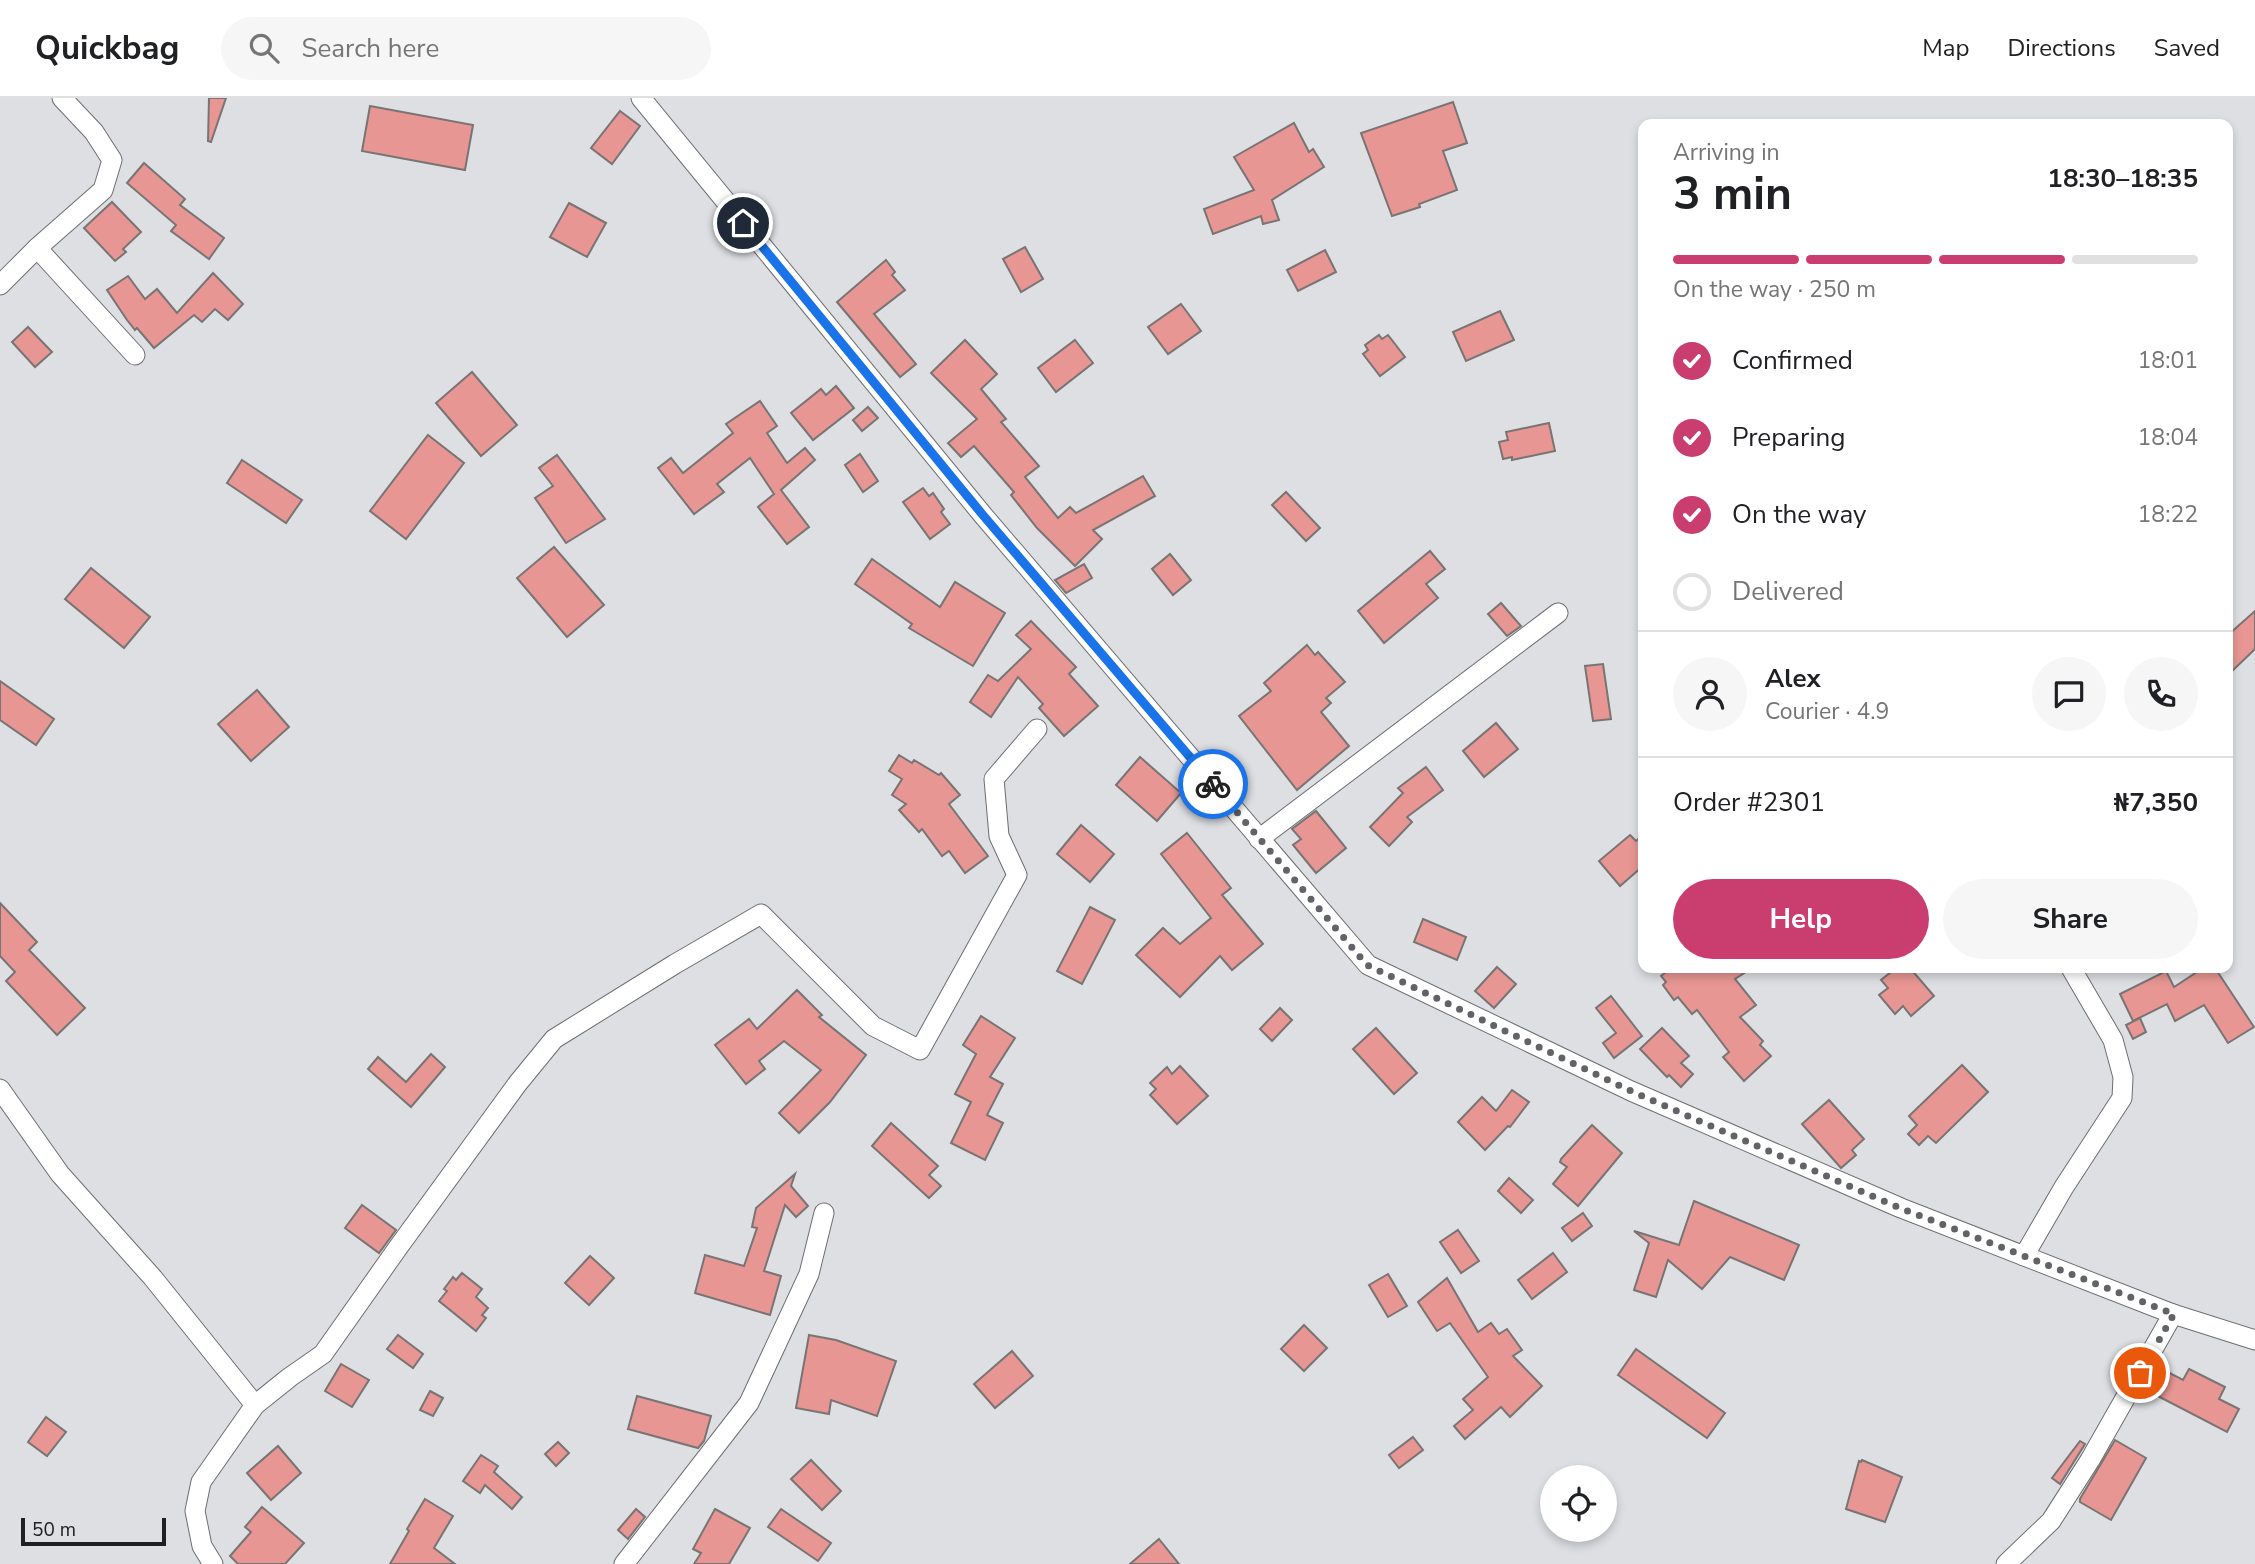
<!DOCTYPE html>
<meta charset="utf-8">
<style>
body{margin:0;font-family:"Nunito Sans",sans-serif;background:#f6f6f6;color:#202124;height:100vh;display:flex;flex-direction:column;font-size:26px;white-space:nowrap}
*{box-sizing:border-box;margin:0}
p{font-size:23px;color:#757577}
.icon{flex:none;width:38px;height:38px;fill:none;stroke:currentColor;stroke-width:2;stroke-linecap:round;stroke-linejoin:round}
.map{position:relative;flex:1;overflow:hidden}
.drawer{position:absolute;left:1638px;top:21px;width:595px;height:854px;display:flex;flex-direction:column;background:#fff;border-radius:14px;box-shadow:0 4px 10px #0003}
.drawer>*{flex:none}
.buttons{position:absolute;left:1540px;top:1367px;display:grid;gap:14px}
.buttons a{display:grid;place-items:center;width:77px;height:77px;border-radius:50%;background:#fff;box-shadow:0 4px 10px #0003;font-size:35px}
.scale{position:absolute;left:21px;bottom:18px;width:145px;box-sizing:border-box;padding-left:7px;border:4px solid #202022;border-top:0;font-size:19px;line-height:24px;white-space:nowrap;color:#202022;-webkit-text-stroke:5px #dedfe3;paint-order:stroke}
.pin{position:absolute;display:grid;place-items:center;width:60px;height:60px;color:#fff;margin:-30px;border:4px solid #fff;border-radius:50%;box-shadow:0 2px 7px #0007}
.courier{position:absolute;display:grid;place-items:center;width:70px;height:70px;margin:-35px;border:5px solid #1a73e8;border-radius:50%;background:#fff;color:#222;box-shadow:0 2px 9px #0007}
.head em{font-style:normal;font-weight:700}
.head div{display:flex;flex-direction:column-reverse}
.head{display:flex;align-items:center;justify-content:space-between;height:119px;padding:0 35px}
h1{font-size:46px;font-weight:700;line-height:52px}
.bar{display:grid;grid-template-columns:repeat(4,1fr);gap:10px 7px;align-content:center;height:84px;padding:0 35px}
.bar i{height:9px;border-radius:5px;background:#e0e0e0}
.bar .selected{background:#ca3d6f}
.bar p{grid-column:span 4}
.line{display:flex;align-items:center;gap:18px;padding:0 35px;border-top:2px solid #e0e0e0}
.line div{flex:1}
.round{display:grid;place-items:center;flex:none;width:74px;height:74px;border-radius:37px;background:#f6f6f6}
ol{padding:0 35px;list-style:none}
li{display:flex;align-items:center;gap:21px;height:77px}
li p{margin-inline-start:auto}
li .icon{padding:7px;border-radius:50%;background:#ca3d6f;color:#fff;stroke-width:4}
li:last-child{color:#757577}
li i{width:38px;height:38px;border:4px solid #e0e0e0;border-radius:50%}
.action{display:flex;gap:14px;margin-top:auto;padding:14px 35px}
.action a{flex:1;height:80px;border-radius:42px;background:#ca3d6f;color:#fff;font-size:28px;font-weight:700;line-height:80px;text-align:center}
.action a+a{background:#f6f6f6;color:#202124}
header{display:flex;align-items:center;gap:42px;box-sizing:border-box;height:98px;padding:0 35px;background:#fff;border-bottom:2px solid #e0e0e0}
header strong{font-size:33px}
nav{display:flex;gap:38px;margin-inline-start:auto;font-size:24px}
.search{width:490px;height:63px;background:#f6f6f6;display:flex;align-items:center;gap:18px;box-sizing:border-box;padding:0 24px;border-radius:38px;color:#757577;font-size:26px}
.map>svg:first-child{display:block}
</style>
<header>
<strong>Quickbag</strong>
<div class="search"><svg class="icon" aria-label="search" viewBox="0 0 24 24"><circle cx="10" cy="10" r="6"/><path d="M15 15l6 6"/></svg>Search here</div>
<nav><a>Map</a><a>Directions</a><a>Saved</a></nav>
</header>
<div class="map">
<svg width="2255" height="1466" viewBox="0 0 2255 1466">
<rect width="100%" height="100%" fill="#dedfe3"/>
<g fill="#e79693" stroke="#797474" stroke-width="2">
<path d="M209,0H226L211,44L208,43Z"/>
<path d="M1453,4L1467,45L1443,53L1457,92L1419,106L1420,109L1392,118L1361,35Z"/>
<path d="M370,8L473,27L465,72L362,53Z"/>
<path d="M620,13L640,28L612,66L591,50Z"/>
<path d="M1294,25L1309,54L1313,51L1324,69L1272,102L1279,122L1263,126L1261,118L1213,136L1204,111L1254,92L1234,59Z"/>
<path d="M144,65L185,101L180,107L224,140L209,161L171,133L176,127L127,85Z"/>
<path d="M112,104L141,134L123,151L126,154L115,163L84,130Z"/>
<path d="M569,105L606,125L587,159L550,139Z"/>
<path d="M1025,149L1043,181L1021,194L1003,161Z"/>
<path d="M1325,152L1336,174L1298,193L1287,172Z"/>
<path d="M886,162L895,174L892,177L905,192L874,216L916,266L900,279L837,204Z"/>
<path d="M213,175L243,206L228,222L215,211L202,224L194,217L154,250L137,230L135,232L127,222L107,192L128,178L145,201L157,191L177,215Z"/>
<path d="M1181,206L1201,233L1168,256L1148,229Z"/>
<path d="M1500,213L1514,242L1466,263L1453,234Z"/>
<path d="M28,229L52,254L35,269L12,244Z"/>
<path d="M1379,237L1382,241L1388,237L1405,259L1380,278L1363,256L1368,252L1365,247Z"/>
<path d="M965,242L997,276L981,291L1006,321L1001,324L1039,368L1025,379L1058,420L1070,409L1076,415L1143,378L1155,398L1093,432L1102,441L1075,468L1037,430L1011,397L1014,394L974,348L961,359L948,345L977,321L931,275Z"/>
<path d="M1075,242L1093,265L1056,294L1038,270Z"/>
<path d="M472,274L517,327L481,358L436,305Z"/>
<path d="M836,288L854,310L813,342L791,315L821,291L826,297Z"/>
<path d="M760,303L777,328L767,335L787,365L805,350L815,362L781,392L809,429L787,446L758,409L774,396L750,360L717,386L724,394L694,416L658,370L671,360L683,375L733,335L726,326Z"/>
<path d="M868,309L878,320L862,333L853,322Z"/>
<path d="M1549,325L1555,353L1512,362V359L1503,361L1499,344L1508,342L1506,334Z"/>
<path d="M428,337L464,365L406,441L370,413Z"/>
<path d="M860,356L878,383L863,394L845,367Z"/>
<path d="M557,357L605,421L566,445L535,400L553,388L539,370Z"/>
<path d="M242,362L302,402L286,425L227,385Z"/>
<path d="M923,390L929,398L933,395L944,411L941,414L950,426L930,441L903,404Z"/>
<path d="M1286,394L1320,430L1306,443L1272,407Z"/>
<path d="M554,449L604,507L567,539L517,480Z"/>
<path d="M1430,453L1445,471L1426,486L1438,500L1384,545L1358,513Z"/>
<path d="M1170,456L1191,482L1173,497L1152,471Z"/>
<path d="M872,461L940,509L955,484L1005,515L973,568L909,530L912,526L855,486Z"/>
<path d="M1084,466L1092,480L1066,495L1055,482Z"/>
<path d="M91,470L150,519L124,550L65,501Z"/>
<path d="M1501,505L1521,528L1507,538L1488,516Z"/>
<path d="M2255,513V551L2228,577V537Z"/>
<path d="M1031,523L1076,569L1069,576L1098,608L1064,638L1039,610L1043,606L1018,579L991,619L970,604L988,577L998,583L1031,551L1016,537Z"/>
<path d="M1307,547L1315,557L1318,554L1345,584L1326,600L1331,605L1321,614L1349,648L1297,692L1239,618L1271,593L1264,585Z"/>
<path d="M1603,566L1611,621L1593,623L1585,568Z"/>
<path d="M0,583L54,621L36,647L0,622Z"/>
<path d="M257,592L289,629L251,663L218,626Z"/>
<path d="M1496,625L1518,651L1484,679L1463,653Z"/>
<path d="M899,657L912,665L914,662L939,677L941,675L960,697L949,706L988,758L965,775L949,753L942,758L922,731L919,734L899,712L906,706L892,697L902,681L889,673Z"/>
<path d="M1140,659L1181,695L1157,723L1116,687Z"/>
<path d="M1426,669L1443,692L1407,719L1412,724L1389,748L1370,729L1403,695L1398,690Z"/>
<path d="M1316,713L1346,750L1316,775L1293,747L1301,741L1292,731Z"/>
<path d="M1081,727L1114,756L1090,784L1057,756Z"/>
<path d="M1187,735L1231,790L1222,797L1263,846L1232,872L1220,858L1180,899L1136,857L1163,830L1180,846L1211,820L1161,756Z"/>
<path d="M1630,737L1636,743L1643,737V768L1620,788L1599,763Z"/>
<path d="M0,805L37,844L29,852L85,910L57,937L6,883L15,874L0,858Z"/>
<path d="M1090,809L1115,822L1082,886L1057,873Z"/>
<path d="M1423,821L1466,839L1457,862L1414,844Z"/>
<path d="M1497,869L1516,886L1494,910L1475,893Z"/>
<path d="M1671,870H1752L1735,881L1756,907L1740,919L1763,943L1760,947L1771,958L1744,983L1723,959L1729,954L1697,912L1692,916L1678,899L1674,902L1663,887L1666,884L1661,878Z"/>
<path d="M1896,870H1910L1934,898L1911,918L1903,908L1895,916L1879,897L1888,890L1881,882Z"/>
<path d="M2203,870H2215L2254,929L2228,945L2204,907L2175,923L2167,906L2133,923L2120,896L2166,873L2174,889Z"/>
<path d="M797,892L822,917L819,919L866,957L830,1004L799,1035L779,1015L821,972L784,943L759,963L765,971L746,986L715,947L749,921L757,931Z"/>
<path d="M1611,898L1642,938L1614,960L1603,945L1616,935L1596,910Z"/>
<path d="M1280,910L1292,922L1272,943L1260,931Z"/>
<path d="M981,918L1015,940L990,979L1003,986L987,1017L1003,1025L985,1062L951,1045L971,1004L955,996L976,956L963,947Z"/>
<path d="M2140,920L2146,934L2133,941L2126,927Z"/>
<path d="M1376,930L1417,975L1394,996L1353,951Z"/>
<path d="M1662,930L1689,958L1681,965L1693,976L1681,989L1669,977L1667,979L1640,951Z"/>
<path d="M431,956L445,969L411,1009L368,971L378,959L406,984Z"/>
<path d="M1962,967L1988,994L1936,1045L1928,1038L1919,1047L1908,1036L1917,1027L1909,1018Z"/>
<path d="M1180,968L1208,998L1177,1026L1150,997L1156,991L1150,985L1167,969L1172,976Z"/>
<path d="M1512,992L1529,1004L1510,1029L1508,1028L1485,1052L1458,1024L1482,999L1496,1013Z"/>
<path d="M1829,1002L1864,1041L1852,1052L1856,1057L1841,1070L1802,1026Z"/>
<path d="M891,1025L938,1068L929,1077L941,1088L929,1100L872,1048Z"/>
<path d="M1592,1027L1622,1055L1578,1108L1553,1086L1567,1069L1560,1064L1561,1061Z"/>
<path d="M795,1076L791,1088L808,1108L796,1119L785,1107L764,1173L781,1178L770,1217L695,1195L705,1157L744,1168L757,1130L752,1129L756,1110Z"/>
<path d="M1509,1080L1533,1102L1521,1115L1498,1093Z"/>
<path d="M1694,1103L1799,1147L1784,1182L1730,1159L1702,1191L1668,1162L1656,1199L1634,1192L1649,1145L1634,1133L1679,1147Z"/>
<path d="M362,1107L396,1132L379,1155L345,1130Z"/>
<path d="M1583,1115L1592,1128L1572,1143L1562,1130Z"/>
<path d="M1458,1132L1479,1163L1461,1175L1440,1144Z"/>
<path d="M1553,1155L1567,1174L1532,1201L1518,1182Z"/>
<path d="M590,1158L614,1180L589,1207L565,1185Z"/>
<path d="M462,1175L482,1191L476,1199L488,1210L482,1217L486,1220L476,1233L439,1203L447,1193L444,1191L453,1179L456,1182Z"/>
<path d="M1388,1176L1407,1208L1388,1219L1369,1187Z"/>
<path d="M1447,1180L1478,1234L1491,1225L1499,1236L1507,1231L1522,1252L1513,1258L1542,1288L1510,1319L1501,1309L1465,1341L1454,1328L1473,1312L1463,1301L1488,1279L1450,1225L1437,1233L1418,1204Z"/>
<path d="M1304,1227L1327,1250L1304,1273L1281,1251Z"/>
<path d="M398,1237L423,1256L413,1270L387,1251Z"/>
<path d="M809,1237L836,1242L896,1263L877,1318L831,1302L829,1316L796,1310Z"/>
<path d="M1636,1251L1725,1315L1707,1340L1618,1277Z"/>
<path d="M1012,1253L1033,1278L995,1310L974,1286Z"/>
<path d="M341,1266L369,1282L352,1309L325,1293Z"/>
<path d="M2189,1271L2225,1289L2219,1301L2239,1311L2227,1334L2152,1295L2164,1272L2183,1282Z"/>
<path d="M430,1293L443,1300L433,1318L420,1312Z"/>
<path d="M637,1298L711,1318L704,1343L698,1350L628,1331Z"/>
<path d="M46,1319L66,1334L47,1358L28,1344Z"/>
<path d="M1413,1339L1423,1352L1399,1370L1389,1357Z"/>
<path d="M2115,1342L2146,1360L2111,1422L2080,1404V1401Z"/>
<path d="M2080,1343L2085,1346L2060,1386L2052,1380Z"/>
<path d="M558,1344L569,1355L556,1368L545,1356Z"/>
<path d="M278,1348L301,1375L271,1402L247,1375Z"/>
<path d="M481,1357L498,1368L494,1374L522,1399L512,1411L485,1387L480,1395L463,1383Z"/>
<path d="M811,1362L841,1393L822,1412L791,1381Z"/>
<path d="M1862,1362L1902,1379L1885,1424L1846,1411L1859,1363L1861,1364Z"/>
<path d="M425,1401L453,1418L434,1450L455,1466H390L409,1433L407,1431Z"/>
<path d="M262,1409L304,1445L285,1466H238L230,1458L251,1434L245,1429Z"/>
<path d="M636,1411L645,1419L628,1441L618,1432Z"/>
<path d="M715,1411L750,1430L729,1466H694L701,1455L693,1451Z"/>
<path d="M781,1411L831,1445L818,1463L768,1429Z"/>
<path d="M1159,1441L1179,1466H1130Z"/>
</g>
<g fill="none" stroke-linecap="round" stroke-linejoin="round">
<g stroke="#6d6e71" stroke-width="21">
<g id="minor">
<path d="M641,0L982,416L1368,867L1631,993L1901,1110L2173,1216L2255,1242"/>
<path d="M37,150L135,257"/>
<path d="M0,187L37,150L103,92L112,62L94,34L62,0"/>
<path d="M1259,741L1558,515"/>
<path d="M0,991L60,1076L153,1180L255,1307"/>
<path d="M2024,1158L2064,1089L2122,1000L2123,979L2113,942L2071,870"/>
<path d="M213,1466L202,1448L195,1413L201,1384L255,1307L290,1279L323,1256L397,1151L518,985L554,941L675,866L761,816L873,928L920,952L1017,777L999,738L994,681L1037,631"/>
<path d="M624,1466L749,1305L809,1176L824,1115"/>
<path d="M2006,1466L2051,1423L2090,1362L2173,1216"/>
</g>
</g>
<use href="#minor" stroke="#fff" stroke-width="19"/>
</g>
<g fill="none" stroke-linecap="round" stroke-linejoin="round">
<path stroke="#626366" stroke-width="7" stroke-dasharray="0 12.6" d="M1213,686L1367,867L1631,993L1704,1025L1900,1110L2174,1216L2140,1275"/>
<path stroke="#1a73e8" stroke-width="9" d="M743,125L982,416L1213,686"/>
</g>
</svg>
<div class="buttons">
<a><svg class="icon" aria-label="locate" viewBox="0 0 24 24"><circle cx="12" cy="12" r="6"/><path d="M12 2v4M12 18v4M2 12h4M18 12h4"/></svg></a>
</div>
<div class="scale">50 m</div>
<div class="pin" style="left:2140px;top:1275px;background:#ea580c"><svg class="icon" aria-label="bag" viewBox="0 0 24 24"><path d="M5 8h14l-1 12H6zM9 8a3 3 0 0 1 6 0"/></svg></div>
<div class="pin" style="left:743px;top:125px;background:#1f2937"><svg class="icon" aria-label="home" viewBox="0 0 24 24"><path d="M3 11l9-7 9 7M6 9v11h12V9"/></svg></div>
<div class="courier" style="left:1213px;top:686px"><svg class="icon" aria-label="bike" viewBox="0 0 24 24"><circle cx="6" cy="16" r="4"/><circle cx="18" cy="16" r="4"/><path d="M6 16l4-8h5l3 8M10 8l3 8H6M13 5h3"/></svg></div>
<section class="drawer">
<div class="head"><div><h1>3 min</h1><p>Arriving in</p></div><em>18:30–18:35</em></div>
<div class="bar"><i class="selected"></i><i class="selected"></i><i class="selected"></i><i></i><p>On the way · 250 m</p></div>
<ol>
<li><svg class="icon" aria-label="check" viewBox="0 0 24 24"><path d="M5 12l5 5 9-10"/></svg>Confirmed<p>18:01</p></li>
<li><svg class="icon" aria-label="check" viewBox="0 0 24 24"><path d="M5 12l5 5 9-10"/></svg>Preparing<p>18:04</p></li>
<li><svg class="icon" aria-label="check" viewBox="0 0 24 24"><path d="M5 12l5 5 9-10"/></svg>On the way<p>18:22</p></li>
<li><i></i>Delivered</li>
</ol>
<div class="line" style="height:126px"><a class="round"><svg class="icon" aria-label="person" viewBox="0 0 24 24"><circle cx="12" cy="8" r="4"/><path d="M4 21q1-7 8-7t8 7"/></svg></a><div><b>Alex</b><p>Courier · 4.9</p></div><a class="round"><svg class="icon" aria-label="chat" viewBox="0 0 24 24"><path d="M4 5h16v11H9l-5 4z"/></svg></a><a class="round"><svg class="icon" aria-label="phone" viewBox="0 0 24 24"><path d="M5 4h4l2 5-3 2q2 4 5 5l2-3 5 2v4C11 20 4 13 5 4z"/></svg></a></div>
<div class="line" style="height:91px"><div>Order #2301</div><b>₦7,350</b></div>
<div class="action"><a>Help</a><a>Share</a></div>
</section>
</div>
